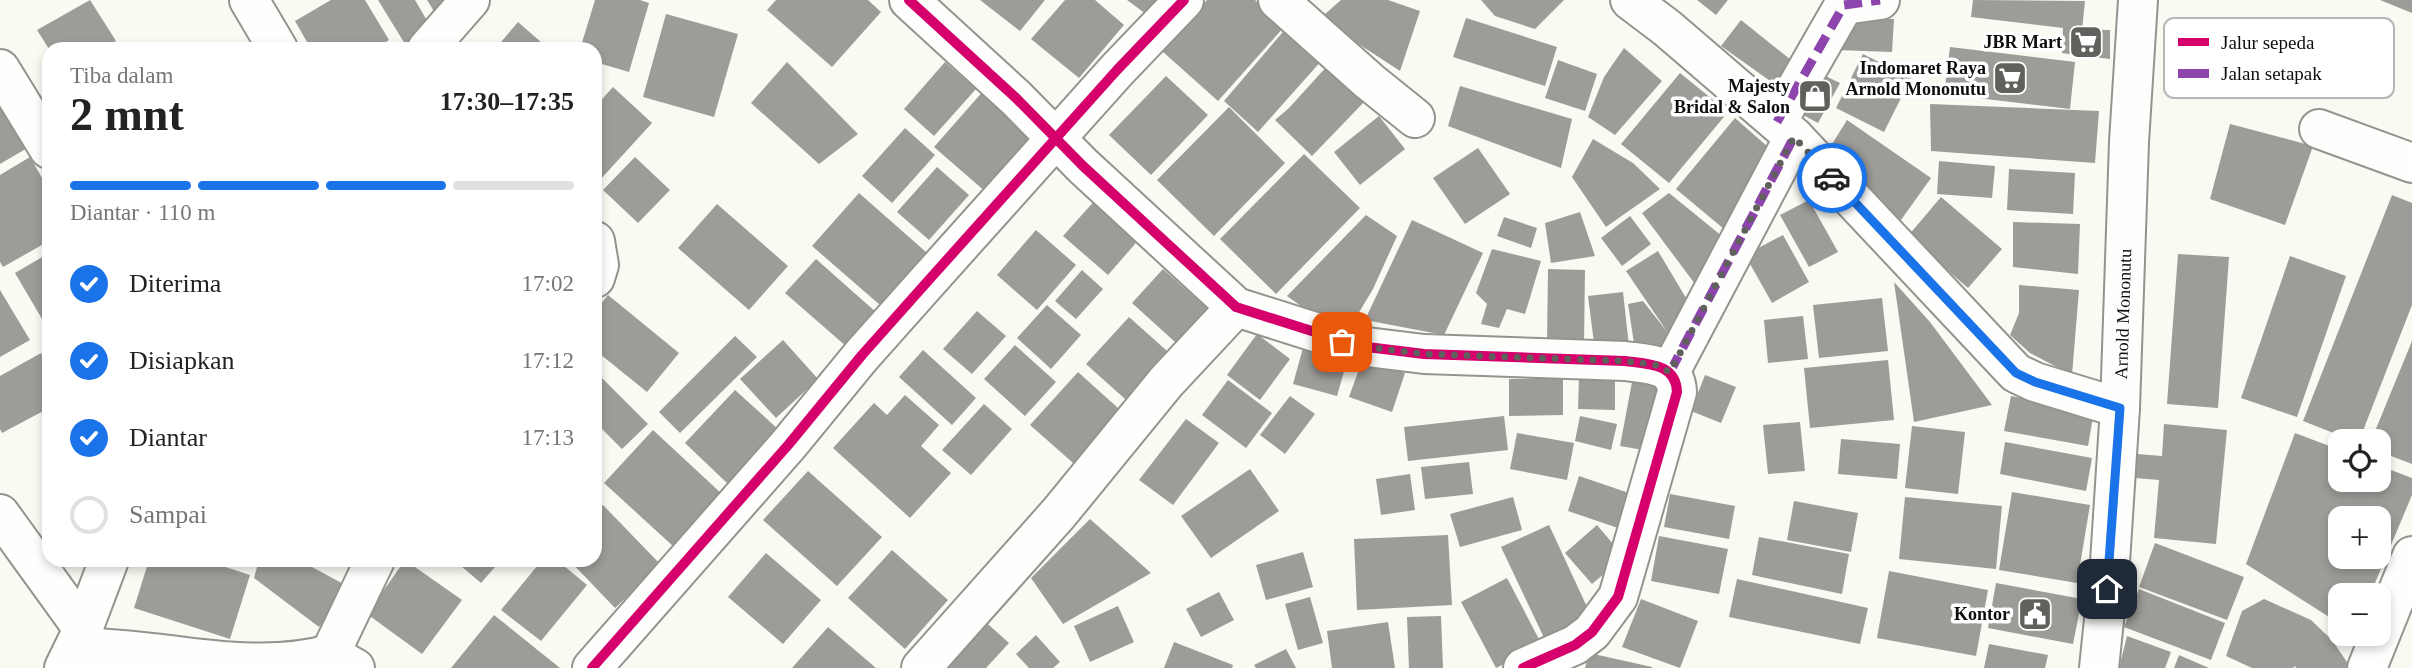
<!DOCTYPE html>
<html lang="id">
<meta charset="utf-8">
<style>
body{margin:0;font-family:Georgia,serif;background:#f6f6f6;color:#222;height:100vh;display:flex;flex-direction:column;font-size:26px;white-space:nowrap}
*{box-sizing:border-box;margin:0}
p{font-size:23px;color:#767676}
.icon{flex:none;width:38px;height:38px;fill:none;stroke:currentColor;stroke-width:2;stroke-linecap:round;stroke-linejoin:round}
.map{position:relative;flex:1;overflow:hidden}
.panel{position:absolute;left:42px;top:42px;width:560px;height:525px;display:flex;flex-direction:column;background:#fff;border-radius:21px;box-shadow:0 4px 10px #0003}
.panel>*{flex:none}
.buttons{position:absolute;left:2328px;top:429px;display:grid;gap:14px}
.buttons a{display:grid;place-items:center;width:63px;height:63px;border-radius:14px;background:#fff;box-shadow:0 4px 10px #0003;font-size:35px}
.pin{position:absolute;display:grid;place-items:center;width:60px;height:60px;color:#fff;margin:-30px;border-radius:14px;box-shadow:0 4px 10px #0006}
.courier{position:absolute;display:grid;place-items:center;width:70px;height:70px;margin:-35px;border:5px solid #1a73e8;border-radius:50%;background:#fff;color:#222;box-shadow:0 2px 9px #0007}
.head em{font-style:normal;font-weight:600}
.head div{display:flex;flex-direction:column-reverse}
.head{display:flex;align-items:center;justify-content:space-between;height:119px;padding:0 28px}
h1{font-size:46px;font-weight:600;line-height:52px}
.bar{display:grid;grid-template-columns:repeat(4,1fr);gap:10px 7px;align-content:center;height:84px;padding:0 28px}
.bar i{height:9px;border-radius:5px;background:#e0e0e0}
.bar .current{background:#1a73e8}
.bar p{grid-column:span 4}
ol{padding:0 28px;list-style:none}
li{display:flex;align-items:center;gap:21px;height:77px}
li p{margin-inline-start:auto}
li .icon{padding:7px;border-radius:50%;background:#1a73e8;color:#fff;stroke-width:4}
li:last-child{color:#767676}
li i{width:38px;height:38px;border:4px solid #e0e0e0;border-radius:50%}
.map>svg:first-child{display:block}
</style>
<div class="map">
<svg width="2412" height="668" viewBox="0 0 2412 668">
<rect width="100%" height="100%" fill="#faf9f2"/>
<g fill="#9e9c98" fill-rule="evenodd">
<path d="M90,0L116,41L103,49H49L37,30Z"/>
<path d="M331,0H365L389,40L374,49H311L295,21Z"/>
<path d="M378,0H415L432,29L405,44Z"/>
<path d="M427,0H451L437,16Z"/>
<path d="M595,0H640L649,3L629,72L595,62V49H580Z"/>
<path d="M776,0H868L881,12L832,67L767,10Z"/>
<path d="M980,0H1045L1020,31Z"/>
<path d="M1065,0H1095L1124,25L1079,78L1031,39Z"/>
<path d="M1127,0H1162L1150,17Z"/>
<path d="M1207,0H1255L1285,26L1218,101L1162,51Z"/>
<path d="M1341,0H1388L1420,11L1400,71L1357,43L1325,14Z"/>
<path d="M1481,0H1564L1535,29L1495,16Z"/>
<path d="M1697,0H1728L1716,15Z"/>
<path d="M1973,0L2085,1L2082,30H2110V59L2062,53L2063,28L1971,17Z"/>
<path d="M2380,0H2412V13Z"/>
<path d="M666,14L738,34L714,117L643,97Z"/>
<path d="M1837,17L1894,19L1892,52L1836,50Z"/>
<path d="M1466,18L1557,47L1545,86L1453,57Z"/>
<path d="M1741,20L1801,68L1787,93L1721,46Z"/>
<path d="M518,22L549,49H495Z"/>
<path d="M1288,26L1323,59L1258,132L1224,101Z"/>
<path d="M1950,47L2075,62L2070,109L1944,94Z"/>
<path d="M1624,48L1662,81L1615,135L1588,117L1604,77Z"/>
<path d="M1863,54L1911,78L1884,132L1836,108Z"/>
<path d="M1558,60L1597,74L1585,111L1545,98Z"/>
<path d="M787,62L858,134L819,164L751,103Z"/>
<path d="M945,62L976,89L934,136L904,109Z"/>
<path d="M1329,64L1366,100L1312,156L1275,120L1289,108Z"/>
<path d="M1811,69L1840,83L1818,123L1790,108Z"/>
<path d="M1680,73L1728,112L1669,183L1621,144Z"/>
<path d="M1166,76L1208,115L1151,175L1109,135Z"/>
<path d="M1460,86L1572,119L1561,168L1448,126Z"/>
<path d="M613,87L652,123L599,181L595,178V107Z"/>
<path d="M985,89L1038,135L987,193L934,147Z"/>
<path d="M0,98L29,147L0,164Z"/>
<path d="M1930,104L2099,111L2095,163L1931,151Z"/>
<path d="M1229,107L1285,163L1214,236L1157,180Z"/>
<path d="M1379,116L1405,149L1360,185L1334,152Z"/>
<path d="M1735,118L1768,147L1730,234L1676,189Z"/>
<path d="M1847,120L1931,178L1901,220L1826,154Z"/>
<path d="M2230,124L2313,146L2285,225L2210,199Z"/>
<path d="M905,128L935,155L892,203L862,176Z"/>
<path d="M1593,139L1633,163L1660,189L1606,227L1572,177Z"/>
<path d="M1478,148L1510,194L1465,224L1433,178Z"/>
<path d="M1304,154L1360,208L1276,294L1220,239Z"/>
<path d="M30,157L49,190V241L3,267L0,262V175Z"/>
<path d="M635,157L670,190L638,223L603,190Z"/>
<path d="M1939,161L1995,166L1992,198L1937,194Z"/>
<path d="M937,167L969,195L929,240L897,212Z"/>
<path d="M2009,169L2075,173L2073,214L2007,210Z"/>
<path d="M859,193L926,252L880,305L812,246Z"/>
<path d="M1669,193L1728,241L1704,296L1642,213Z"/>
<path d="M2392,195L2412,203V305L2359,441H2354L2303,421Z"/>
<path d="M1941,197L2002,249L1968,288L1908,236Z"/>
<path d="M1097,198L1142,236L1108,275L1063,236Z"/>
<path d="M1809,200L1838,252L1809,267L1780,215Z"/>
<path d="M717,204L788,266L749,310L678,248Z"/>
<path d="M1580,212L1595,256L1551,263L1545,223Z"/>
<path d="M1366,215L1397,236L1373,289L1352,324L1319,319L1287,296Z"/>
<path d="M1630,216L1651,244L1622,266L1601,238Z"/>
<path d="M1504,217L1537,228L1531,248L1497,236Z"/>
<path d="M1412,220L1483,253L1444,335L1365,320Z"/>
<path d="M2013,222L2080,224L2078,274L2013,267Z"/>
<path d="M1036,230L1076,265L1037,310L997,275Z"/>
<path d="M1783,235L1809,282L1772,303L1745,255Z"/>
<path d="M1492,249L1541,261L1525,314L1507,309L1499,328L1481,324L1487,304L1476,293Z"/>
<path d="M1658,251L1695,313L1658,353L1635,350L1628,304L1643,301L1668,333L1626,271Z"/>
<path d="M49,253V314L42,319L15,273Z"/>
<path d="M2178,254L2229,257L2218,408L2167,404Z"/>
<path d="M2290,256L2346,276L2297,417L2241,398Z"/>
<path d="M816,259L877,313L847,347L785,293Z"/>
<path d="M1163,269L1217,317L1186,352L1132,303Z"/>
<path d="M1548,269L1585,270L1584,342H1547Z"/>
<path d="M1082,270L1103,289L1076,319L1055,301Z"/>
<path d="M1894,282L1930,322L1992,405L1914,422Z"/>
<path d="M2019,285L2079,290L2072,375L2030,353L2010,335L2019,313Z"/>
<path d="M0,290L30,340L0,357Z"/>
<path d="M1623,292L1629,346L1594,343L1588,296Z"/>
<path d="M608,295L679,353L647,392L595,350V311Z"/>
<path d="M1882,298L1888,351L1819,358L1813,305Z"/>
<path d="M1047,305L1081,335L1051,369L1017,338Z"/>
<path d="M977,311L1006,336L972,374L943,349Z"/>
<path d="M1803,316L1808,359L1768,363L1764,320Z"/>
<path d="M1129,317L1176,359L1134,407L1086,364Z"/>
<path d="M1257,334L1290,359L1260,400L1227,375Z"/>
<path d="M735,336L757,357L680,433L659,412Z"/>
<path d="M783,340L818,379L776,418L740,379Z"/>
<path d="M2412,341V464L2378,451V441H2371Z"/>
<path d="M1015,345L1056,382L1025,416L984,379Z"/>
<path d="M1303,348L1347,361L1337,396L1293,384Z"/>
<path d="M923,350L976,398L952,425L899,377Z"/>
<path d="M41,353L49,368V408L2,433L0,429V376Z"/>
<path d="M1363,358L1405,373L1392,412L1349,397Z"/>
<path d="M1888,360L1894,420L1810,428L1804,368Z"/>
<path d="M595,371L648,424L622,449L595,422Z"/>
<path d="M1078,372L1128,417L1081,470L1030,425Z"/>
<path d="M1705,375L1736,387L1721,423L1691,411Z"/>
<path d="M1563,378V415L1509,416V379Z"/>
<path d="M1579,378L1615,379V410L1578,409Z"/>
<path d="M1228,380L1272,413L1246,448L1202,415Z"/>
<path d="M1632,382L1661,387L1649,451L1620,446Z"/>
<path d="M735,390L779,430L728,484L685,443Z"/>
<path d="M905,395L939,425L921,446L951,473L910,518L833,448L874,403L887,415Z"/>
<path d="M1290,396L1315,414L1285,454L1260,435Z"/>
<path d="M2011,396L2094,411L2088,446L2004,431Z"/>
<path d="M984,404L1012,429L971,475L942,450Z"/>
<path d="M1504,416L1508,450L1408,461L1404,427Z"/>
<path d="M1580,416L1617,424L1611,450L1575,441Z"/>
<path d="M1186,419L1219,443L1173,505L1139,480Z"/>
<path d="M1800,422L1805,471L1768,474L1763,425Z"/>
<path d="M2164,424L2227,430L2216,544L2154,538L2159,480L2123,477L2125,453L2162,456Z"/>
<path d="M1912,426L1965,432L1958,494L1905,488Z"/>
<path d="M653,430L723,495L674,547L604,483Z"/>
<path d="M1517,433L1574,443L1567,480L1510,469Z"/>
<path d="M2295,433L2340,450V480H2378V465L2412,478V495L2370,595H2340V624L2246,564ZM2340,518H2378V556H2340Z"/>
<path d="M1841,439L1900,444L1897,479L1838,474Z"/>
<path d="M2005,442L2092,458L2086,491L2000,474Z"/>
<path d="M1469,462L1473,494L1425,499L1421,467Z"/>
<path d="M1250,469L1279,511L1211,558L1181,516Z"/>
<path d="M808,471L882,537L837,586L763,520Z"/>
<path d="M1410,474L1415,510L1381,515L1376,479Z"/>
<path d="M1579,476L1632,494L1621,529L1568,511Z"/>
<path d="M2012,492L2090,505L2077,583L1999,570Z"/>
<path d="M1670,494L1735,506L1729,539L1664,527Z"/>
<path d="M1513,497L1522,530L1460,547L1450,514Z"/>
<path d="M1905,497L2002,506L1996,569L1899,559Z"/>
<path d="M1794,501L1858,513L1851,552L1787,540Z"/>
<path d="M603,505L661,565L615,608L569,560H595V513Z"/>
<path d="M1090,519L1151,573L1063,624L1031,578Z"/>
<path d="M1549,525L1594,622L1547,644L1501,547Z"/>
<path d="M1597,525L1624,557L1592,584L1565,553Z"/>
<path d="M1448,535L1452,605L1357,610L1354,539Z"/>
<path d="M1659,536L1728,549L1719,594L1651,581Z"/>
<path d="M1759,537L1849,554L1842,594L1752,575Z"/>
<path d="M2155,543L2244,577L2227,620L2139,587Z"/>
<path d="M892,550L948,600L905,649L848,598Z"/>
<path d="M1303,552L1313,587L1266,600L1256,565Z"/>
<path d="M766,553L821,600L783,644L728,597Z"/>
<path d="M149,560H204L250,575L230,639L134,608Z"/>
<path d="M259,560H299L349,587L319,627L254,578Z"/>
<path d="M405,560L462,600L422,654L367,614Z"/>
<path d="M454,560H501L481,583Z"/>
<path d="M542,560H557L587,585L541,641L501,610Z"/>
<path d="M1889,571L1988,590L1976,656L1877,638Z"/>
<path d="M1507,578L1542,645L1496,668L1461,602Z"/>
<path d="M1737,579L1868,608L1860,644L1729,617Z"/>
<path d="M1996,583L2082,599L2073,644L1988,628Z"/>
<path d="M2139,589L2225,623L2211,660L2124,627Z"/>
<path d="M1219,592L1234,620L1201,637L1186,609Z"/>
<path d="M1310,597L1323,643L1298,650L1285,604Z"/>
<path d="M1641,599L1698,621L1680,668L1622,647Z"/>
<path d="M2264,599L2311,620L2332,640L2351,668H2296L2295,666L2293,668H2252L2226,656L2242,611Z"/>
<path d="M1118,606L1134,642L1090,662L1074,626Z"/>
<path d="M494,615L560,668H451Z"/>
<path d="M1441,616L1443,668H1409L1407,617Z"/>
<path d="M980,617L1009,643L986,668H934Z"/>
<path d="M1388,622L1395,668H1332L1327,631Z"/>
<path d="M828,627L876,668H792Z"/>
<path d="M1036,635L1060,662L1053,668H1029L1016,654Z"/>
<path d="M2127,636L2171,652L2165,668H2119Z"/>
<path d="M1174,642L1233,665L1232,668H1164Z"/>
<path d="M1989,644L2048,655L2045,668H1984Z"/>
<path d="M1286,649L1296,668H1256L1254,665Z"/>
<path d="M1589,653L1652,667V668H1585Z"/>
<path d="M2179,655L2209,668H2174Z"/>
</g>
<g fill="none" stroke-linecap="round" stroke-linejoin="round">
<g stroke="#949390" stroke-width="42">
<g id="minor">
<path d="M249,0L278,49"/>
<path d="M909,0L1016,98L1083,166L1236,307L1359,346L1424,354L1625,361C1647,364 1676,363 1677,392L1618,597L1592,632L1575,645L1523,668"/>
<path d="M1278,0L1369,81L1415,118"/>
<path d="M1630,0L1667,28L1794,137L2016,373L2035,382L2120,408"/>
<path d="M427,49L470,0"/>
<path d="M0,69L49,149"/>
<path d="M1777,122L1844,5L1880,0"/>
<path d="M2319,129L2412,163"/>
<path d="M595,241L599,265L595,278"/>
<path d="M1670,372L1794,137"/>
<path d="M0,514L83,629L98,668"/>
<path d="M91,648C118,649 145,652 171,655C222,662 282,668 330,654L355,668"/>
<path d="M330,654L375,560"/>
<path d="M64,668L83,629L109,560"/>
<path d="M592,668L789,444L862,355L927,282L1117,70L1184,0"/>
<path d="M921,668L1059,513L1166,382L1236,307"/>
<path d="M2367,668L2412,556"/>
</g>
</g>
<g stroke="#949390" stroke-width="42">
<g id="tertiary">
<path id="s1" d="M2099,668L2110,562L2120,408L2129,142L2138,0"/>
</g>
</g>
<use href="#minor" stroke="#fefefd" stroke-width="38"/>
<use href="#tertiary" stroke="#fefefd" stroke-width="38"/>
<g stroke="#8e44ad" stroke-width="9" stroke-dasharray="18 9" stroke-linecap="butt">
<path d="M1777,122L1844,5L1880,0"/>
<path d="M1670,372L1794,137"/>
</g>
<g stroke="#fff" stroke-width="15">
<g id="cycleway">
<path d="M909,0L1016,98L1083,166L1236,307L1359,346L1424,354L1625,361C1647,364 1676,363 1677,392L1618,597L1592,632L1575,645L1523,668"/>
<path d="M592,668L789,444L862,355L927,282L1117,70L1184,0"/>
</g>
</g>
<use href="#cycleway" stroke="#d6006c" stroke-width="10"/>
</g>
<g fill="none" stroke-linecap="round" stroke-linejoin="round">
<path stroke="#60605d" stroke-width="7" stroke-dasharray="0 12.6" d="M1342,342L1359,346L1424,354L1625,361L1656,365L1670,372L1794,137L1832,178"/>
<path stroke="#1a73e8" stroke-width="9" d="M1832,178L2016,373L2035,382L2120,408L2107,589"/>
</g>
<defs>
<g id="supermarket-square" transform="scale(1.75)"><rect x="-9" y="-9" width="18" height="18" rx="4" fill="#60605d" stroke="#fff"/><path d="M-6-5.5h2.5l.6 2H6L4.5 2H-2.5L-4.4-4H-6ZM-1.5 3.2a1.3 1.3 0 1 0 .1 0ZM3 3.2a1.3 1.3 0 1 0 .1 0Z" fill="#fff"/></g>
<g id="shop-square" transform="scale(1.75)"><rect x="-9" y="-9" width="18" height="18" rx="4" fill="#60605d" stroke="#fff"/><path d="M-5-2.5h2.3a2.7 3.5 0 0 1 5.4 0H5L5.5 6h-11ZM-1.5-2.5h3a1.5 2.3 0 0 0-3 0Z" fill="#fff"/></g>
<g id="civic-square" transform="scale(1.75)"><rect x="-9" y="-9" width="18" height="18" rx="4" fill="#60605d" stroke="#fff"/><path d="M-.6-6.5H3V-4.5H.6V-3L4-1V1h2V6H-6V1h2V-1L-.6-3ZM-1.2 2.5V6h2.4V2.5Z" fill="#fff"/></g>
</defs>
<g fill-rule="evenodd">
<use href="#supermarket-square" x="2086" y="42"/>
<use href="#supermarket-square" x="2010" y="78"/>
<use href="#shop-square" x="1815" y="96"/>
<use href="#civic-square" x="2035" y="614"/>
</g>
<g text-anchor="middle" stroke-width="7" stroke-linejoin="round" paint-order="stroke">
<g font-size="18" font-weight="bold" fill="#0d0d0d" stroke="#fff" text-anchor="end">
<text x="2062" y="48">JBR Mart</text>
<text x="1986" y="74">Indomaret Raya<tspan x="1986" dy="21">Arnold Mononutu</tspan></text>
<text x="1790" y="92">Majesty<tspan x="1790" dy="21">Bridal &amp; Salon</tspan></text>
<text x="2010" y="620">Kontor</text>
</g>
<g font-size="18" fill="#0d0d0d" stroke="#fff">
<text dy="6" stroke="none"><textPath href="#s1" startOffset="355">Arnold Mononutu</textPath></text>
</g>
</g>
<rect x="2164" y="18" width="230" height="80" rx="10" fill="#fff" stroke="#b6b6b6" stroke-width="2"/>
<rect x="2178" y="38" width="31" height="8" fill="#d6006c"/>
<rect x="2178" y="69" width="31" height="9" fill="#8e44ad"/>
<g font-size="19" fill="#0d0d0d">
<text x="2221" y="49">Jalur sepeda</text>
<text x="2221" y="80">Jalan setapak</text>
</g>
</svg>
<div class="buttons">
<a><svg class="icon" aria-label="locate" viewBox="0 0 24 24"><circle cx="12" cy="12" r="6"/><path d="M12 2v4M12 18v4M2 12h4M18 12h4"/></svg></a>
<a>+</a>
<a>−</a>
</div>
<div class="pin" style="left:1342px;top:342px;background:#ea580c"><svg class="icon" aria-label="bag" viewBox="0 0 24 24"><path d="M5 8h14l-1 12H6zM9 8a3 3 0 0 1 6 0"/></svg></div>
<div class="pin" style="left:2107px;top:589px;background:#1f2937"><svg class="icon" aria-label="home" viewBox="0 0 24 24"><path d="M3 11l9-7 9 7M6 9v11h12V9"/></svg></div>
<div class="courier" style="left:1832px;top:178px"><svg class="icon" aria-label="car" viewBox="0 0 24 24"><path d="M5 17H2v-5l4-1 3-4h7l3 4 3 1v5h-3M9 17h6M6 11h13"/><circle cx="7" cy="17" r="2"/><circle cx="17" cy="17" r="2"/></svg></div>
<section class="panel">
<div class="head"><div><h1>2 mnt</h1><p>Tiba dalam</p></div><em>17:30–17:35</em></div>
<div class="bar"><i class="current"></i><i class="current"></i><i class="current"></i><i></i><p>Diantar · 110 m</p></div>
<ol>
<li><svg class="icon" aria-label="check" viewBox="0 0 24 24"><path d="M5 12l5 5 9-10"/></svg>Diterima<p>17:02</p></li>
<li><svg class="icon" aria-label="check" viewBox="0 0 24 24"><path d="M5 12l5 5 9-10"/></svg>Disiapkan<p>17:12</p></li>
<li><svg class="icon" aria-label="check" viewBox="0 0 24 24"><path d="M5 12l5 5 9-10"/></svg>Diantar<p>17:13</p></li>
<li><i></i>Sampai</li>
</ol>
</section>
</div>
